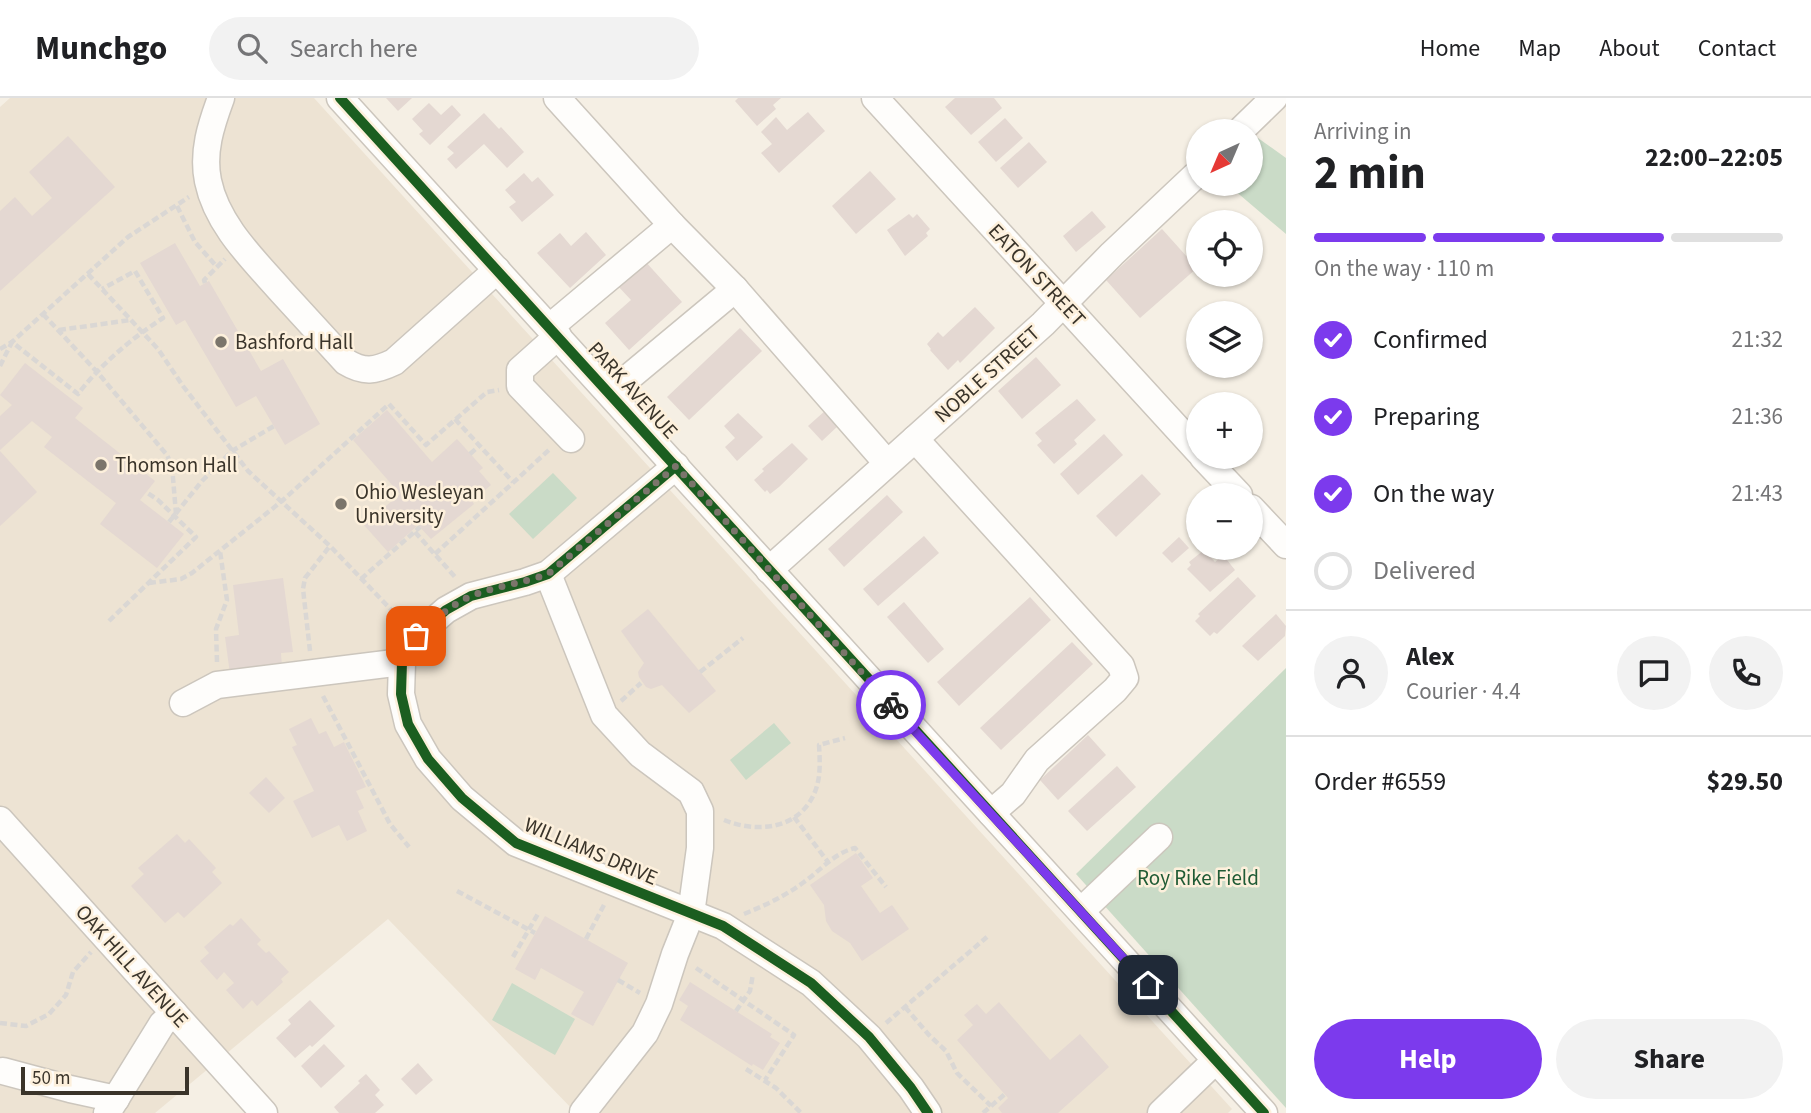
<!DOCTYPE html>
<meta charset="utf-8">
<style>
body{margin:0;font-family:"Source Sans 3",sans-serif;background:#f2f2f2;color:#202124;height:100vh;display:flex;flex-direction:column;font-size:26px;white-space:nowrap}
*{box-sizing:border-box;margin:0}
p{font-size:23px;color:#757577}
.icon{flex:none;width:38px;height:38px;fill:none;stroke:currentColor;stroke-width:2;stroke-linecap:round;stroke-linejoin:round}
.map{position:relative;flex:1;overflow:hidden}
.side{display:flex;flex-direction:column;background:#fff;width:525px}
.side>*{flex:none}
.needle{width:46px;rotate:224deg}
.controls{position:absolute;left:1186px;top:21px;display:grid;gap:14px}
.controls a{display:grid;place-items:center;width:77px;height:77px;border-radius:50%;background:#fff;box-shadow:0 2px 5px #0004;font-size:35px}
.scale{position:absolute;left:21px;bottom:18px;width:168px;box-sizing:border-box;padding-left:7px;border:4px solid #3a342a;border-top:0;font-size:19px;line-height:24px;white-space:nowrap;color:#3a342a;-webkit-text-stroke:5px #fdf0dc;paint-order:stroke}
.pin{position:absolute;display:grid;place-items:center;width:60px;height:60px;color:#fff;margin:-30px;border-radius:14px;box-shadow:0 4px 10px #0006}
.courier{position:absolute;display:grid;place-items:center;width:70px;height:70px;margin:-35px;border:5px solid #7c3aed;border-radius:50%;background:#fff;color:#222;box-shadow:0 2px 9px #0007}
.summary em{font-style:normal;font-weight:700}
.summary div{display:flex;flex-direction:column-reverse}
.summary{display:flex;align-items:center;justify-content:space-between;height:119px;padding:0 28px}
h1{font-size:46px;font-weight:700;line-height:52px}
.bar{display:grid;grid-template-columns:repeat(4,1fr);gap:10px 7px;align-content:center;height:84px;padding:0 28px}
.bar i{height:9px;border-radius:5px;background:#e0e0e0}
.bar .on{background:#7c3aed}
.bar p{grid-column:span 4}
.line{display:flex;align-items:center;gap:18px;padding:0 28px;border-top:2px solid #e0e0e0}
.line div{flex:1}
.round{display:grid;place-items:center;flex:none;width:74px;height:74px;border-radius:37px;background:#f2f2f2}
ol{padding:0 28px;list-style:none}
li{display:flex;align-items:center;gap:21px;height:77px}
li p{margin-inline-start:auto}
li .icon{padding:7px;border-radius:50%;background:#7c3aed;color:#fff;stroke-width:4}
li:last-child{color:#757577}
li i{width:38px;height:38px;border:4px solid #e0e0e0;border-radius:50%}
.button{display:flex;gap:14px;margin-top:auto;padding:14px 28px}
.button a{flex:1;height:80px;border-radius:42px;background:#7c3aed;color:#fff;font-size:28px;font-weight:700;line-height:80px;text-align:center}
.button a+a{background:#f2f2f2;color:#202124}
header{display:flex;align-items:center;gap:42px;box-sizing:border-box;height:98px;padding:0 35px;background:#fff;border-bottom:2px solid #e0e0e0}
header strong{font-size:33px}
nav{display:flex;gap:38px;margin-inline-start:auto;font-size:24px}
.search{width:490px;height:63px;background:#f2f2f2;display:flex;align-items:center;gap:18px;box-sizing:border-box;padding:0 24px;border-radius:38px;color:#757577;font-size:26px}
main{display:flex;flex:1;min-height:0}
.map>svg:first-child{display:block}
</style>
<header>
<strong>Munchgo</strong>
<div class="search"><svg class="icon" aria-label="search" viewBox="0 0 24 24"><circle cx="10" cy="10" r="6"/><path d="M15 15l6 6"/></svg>Search here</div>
<nav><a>Home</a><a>Map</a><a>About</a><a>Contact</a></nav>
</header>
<main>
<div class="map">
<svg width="1286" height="1015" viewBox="0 0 1286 1015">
<rect width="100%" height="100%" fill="#f5efe4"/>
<path fill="#ede3d3" d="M10,0H314L1232,1011L1228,1015H576L388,821L155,1015H0V9Z"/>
<g fill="#cadbc7">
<path d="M1258,40L1286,60V136L1227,86H1251V47Z"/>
<path d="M553,375L577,400L533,441L509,416Z"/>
<path d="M1286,570V1010L1076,776Z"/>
<path d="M774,625L791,645L746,682L730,662Z"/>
<path d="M512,885L575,921L555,957L492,922Z"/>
</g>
<g fill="#e4d8d2">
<path d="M386,0H412L398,13Z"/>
<path d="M738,0H781L773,7L776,11L757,28L735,3Z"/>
<path d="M955,0H994L1002,10L971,37L945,9Z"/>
<path d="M429,5L441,17L452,7L461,17L430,47L419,36L423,33L412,21Z"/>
<path d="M808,14L825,33L779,75L761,55L772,46L761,34L776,19L787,32Z"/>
<path d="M484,15L499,31L501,29L524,54L507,70L484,46L456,71L447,61L454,55L447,49Z"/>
<path d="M1005,20L1023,40L996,64L978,44Z"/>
<path d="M68,38L115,89L0,193V113L15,99L32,118L52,100L29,74Z"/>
<path d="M1029,44L1047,64L1018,90L1000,70Z"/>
<path d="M870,73L896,101L856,136L832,108Z"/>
<path d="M524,75L532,84L538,79L554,97L522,124L509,109L516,104L505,92Z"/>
<path d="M1092,113L1106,129L1076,154L1063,138Z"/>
<path d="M909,116L913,120L917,116L930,131L926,135L928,138L905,158L887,132Z"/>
<path d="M1162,131L1197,170L1140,220L1106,182Z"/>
<path d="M586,134L606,157L570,190L537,155L560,135L571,148Z"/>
<path d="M175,145L200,188L209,183L261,273L283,261L320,326L285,347L256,298L236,309L185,222L176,227L140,165Z"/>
<path d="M644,162L682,204L629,252L605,225L631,202L617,187Z"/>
<path d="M975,209L995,230L960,265L958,262L948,272L930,252L931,251L927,246L938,234L943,239Z"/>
<path d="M740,230L762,253L689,322L667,299Z"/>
<path d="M1036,259L1061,287L1022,321L998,293Z"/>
<path d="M25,265L83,310L75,320L155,383L140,402L184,436L157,470L100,426L116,405L44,349L52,339L32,323L0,352V318L12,307L0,297Z"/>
<path d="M1077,301L1096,322L1074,342L1077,346L1054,366L1037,347L1042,343L1035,335Z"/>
<path d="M387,312L432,364L457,341L483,370L479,373L491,387L472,403L474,406L431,441L418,427L388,454L364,427L400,396L353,342Z"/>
<path d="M826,312L839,327L822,343L808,328Z"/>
<path d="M738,315L763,339L737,363L725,349L735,340L724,328Z"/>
<path d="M1104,336L1123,357L1078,397L1060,376Z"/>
<path d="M792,345L808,361L779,389L770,396L767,392L765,394L754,382L764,373L762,371Z"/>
<path d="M0,353L37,394L0,428Z"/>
<path d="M1142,376L1161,396L1116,439L1096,418Z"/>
<path d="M887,397L903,414L844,469L828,451Z"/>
<path d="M924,438L939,455L878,508L863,491Z"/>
<path d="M1179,439L1189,450L1172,465L1162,455Z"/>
<path d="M1204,452L1215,464L1223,457L1235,472L1210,494L1187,471L1191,467L1189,464Z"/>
<path d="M1238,479L1256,498L1217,536L1214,534L1210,538L1195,523L1200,518L1198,516Z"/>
<path d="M283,480L293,554L281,555L282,569L230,576L225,539L239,537L233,487Z"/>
<path d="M1030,499L1051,522L959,608L937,584Z"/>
<path d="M904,504L944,551L928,565L887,519Z"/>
<path d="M648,511L716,593L689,615L662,587L651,591L646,589L639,579L638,574L644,565L621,533Z"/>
<path d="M1276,516L1286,528L1285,538L1258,563L1242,548Z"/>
<path d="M1072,544L1093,566L1001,652L980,630Z"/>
<path d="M311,620L319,636L326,633L334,649L344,644L366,689L356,693L364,710L358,713L367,733L347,743L339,727L312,740L293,703L314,693L292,649L297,647L289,631Z"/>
<path d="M1088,637L1106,657L1058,702L1040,682Z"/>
<path d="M1117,668L1136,689L1087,733L1068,713Z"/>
<path d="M266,679L285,700L269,715L249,695Z"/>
<path d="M177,736L185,745L189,741L216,770L212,774L222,785L184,820L178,814L165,825L131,788L144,776L138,770Z"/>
<path d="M856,755L873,780L861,788L870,801L880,815L892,807L909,831L862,863L850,845L832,833L826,823L824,807L810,787Z"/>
<path d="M545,818L628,865L593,928L571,916L584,894L541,870L535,882L515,871Z"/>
<path d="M241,820L261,842L257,846L266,855L269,853L289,874L281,881L283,884L257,908L252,902L243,911L226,892L234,885L224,874L217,882L200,863L209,855L204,849L230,826L233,828Z"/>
<path d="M690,884L772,936L770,939L780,945L763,972L753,966L752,968L680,922L688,908L679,902Z"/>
<path d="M310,902L335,928L312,949L310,947L295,960L276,940L291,926L288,922Z"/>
<path d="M999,904L1050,962L1080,936L1109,969L1058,1015H1002L998,1010L1008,1000L957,942L973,927L964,917L977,906L986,916Z"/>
<path d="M324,946L345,968L321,990L301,968Z"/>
<path d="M418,965L433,982L416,997L401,981Z"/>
<path d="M366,976L380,992L375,997L384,1007L375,1015H339L334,1009L360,985L358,983Z"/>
</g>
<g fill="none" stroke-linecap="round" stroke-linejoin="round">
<g stroke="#ccc6bd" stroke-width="29">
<g id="minor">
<path d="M221,0C211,27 202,54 208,83C217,127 253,161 281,193C303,217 324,240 346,264C364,275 375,273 394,264L497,172"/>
<path d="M340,0L1264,1015"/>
<path d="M557,0L672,127"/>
<path d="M875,0L1199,354"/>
<path d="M1240,33L1274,0"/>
<path d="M550,229L672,127L735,191L887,365"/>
<path d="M558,238L520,272V288L571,341"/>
<path d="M610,295L735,191"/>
<path d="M915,341L1121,568L1125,580L1115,592L1037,662L1013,696L991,715"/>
<path d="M1203,359L1239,397"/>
<path d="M676,368L548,476L525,484L471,498L446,512L416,538L402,564L401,596L408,626L428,661L462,700L516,745L723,828L811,885L869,939L911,990L928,1015"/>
<path d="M1251,410L1286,447"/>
<path d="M769,472L1043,226L1112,156L1199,74"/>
<path d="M548,476L604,617L640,656L691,694L700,713V750L691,816L675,856L659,906L645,935L583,1014"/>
<path d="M183,605L217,587L402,564"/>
<path d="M0,722L264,1015"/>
<path d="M1081,813L1159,739"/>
<path d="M3,973L70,991L116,1001"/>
<path d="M107,1015L162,926L174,915"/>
<path d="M1161,1015L1216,962"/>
</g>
</g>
<g stroke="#dad7d4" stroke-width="4.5" stroke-dasharray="7 3.5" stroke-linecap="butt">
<path d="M177,108L195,144L217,169"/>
<path d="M88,176L158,251L183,288L248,373L330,448L401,522"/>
<path d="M205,185L204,182L225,161"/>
<path d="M43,216L98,275L167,357L172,368L176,416"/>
<path d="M59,232L131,222"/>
<path d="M0,251L12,244L128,139L189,99"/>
<path d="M0,268L12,244L78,296C100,267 132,240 163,220L135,173L102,191"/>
<path d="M455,321L513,384"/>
<path d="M470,356L479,348"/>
<path d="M169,424L202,383L232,353L274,328"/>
<path d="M415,434L456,480"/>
<path d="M435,456L550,351"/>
<path d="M361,481L420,429"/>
<path d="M149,485L181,481L192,475L282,403L389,306L426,347L487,294L499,292"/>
<path d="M109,523L196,439L158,402L146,394"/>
<path d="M310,553L303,491L305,480L330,448"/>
<path d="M217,564L216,531L227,502L220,453"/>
<path d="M700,574L743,540"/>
<path d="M323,598L390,726L409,749"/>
<path d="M621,603L641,585"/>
<path d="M794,719L828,764"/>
<path d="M724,722C756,735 798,732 814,696C821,681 820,664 819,647L845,640"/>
<path d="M457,793L535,835"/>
<path d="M744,816C766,807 785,798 804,784C821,772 834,755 855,750L886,789"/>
<path d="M586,841L605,805"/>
<path d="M513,859L539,814"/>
<path d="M696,870L794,937L765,982"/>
<path d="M618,882L640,895"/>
<path d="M905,909L929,937L946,953L957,975L991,1008"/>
<path d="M736,913L750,893L753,876"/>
<path d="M0,925L26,928L49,916L66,897L73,874L91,854"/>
<path d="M886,925L987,839"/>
<path d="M746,971L776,990L801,1015"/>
<path d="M983,1015L1005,996"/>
</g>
<use href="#minor" stroke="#fefdfb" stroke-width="26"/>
<g stroke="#fdf0dc" stroke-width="15">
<g id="cycleway">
<path d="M340,0L1264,1015"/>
<path d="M676,368L548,476L525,484L471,498L446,512L416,538L402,564L401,596L408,626L428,661L462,700L516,745L723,828L811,885L869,939L911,990L928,1015"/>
</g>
</g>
<use href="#cycleway" stroke="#1b5e20" stroke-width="10"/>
</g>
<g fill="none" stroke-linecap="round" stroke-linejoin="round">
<path stroke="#7b756b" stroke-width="7" stroke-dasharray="0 12.6" d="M416,538C433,523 448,509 469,499C491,489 523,485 548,476L676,368L891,607"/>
<path stroke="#7c3aed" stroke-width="9" d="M891,607L1148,887"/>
</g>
<g fill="#7b756b" stroke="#fdf0dc" stroke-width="2.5">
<circle cx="221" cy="244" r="7"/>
<circle cx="101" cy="367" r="7"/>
<circle cx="341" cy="406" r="7"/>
</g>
<g text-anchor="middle" stroke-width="5" stroke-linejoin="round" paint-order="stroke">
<g font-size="21" fill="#3a342a" stroke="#fdf0dc">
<text transform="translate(1037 177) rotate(47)" y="7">EATON STREET</text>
<text transform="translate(987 276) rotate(-42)" y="7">NOBLE STREET</text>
<text transform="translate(633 292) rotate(48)" y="7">PARK AVENUE</text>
<text transform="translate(591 753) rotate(23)" y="7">WILLIAMS DRIVE</text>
<text transform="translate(132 868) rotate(48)" y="7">OAK HILL AVENUE</text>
</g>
<g font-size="21" fill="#3a342a" stroke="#fdf0dc" text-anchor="start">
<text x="235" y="251">Bashford Hall</text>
<text x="115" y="374">Thomson Hall</text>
<text x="355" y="401">Ohio Wesleyan<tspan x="355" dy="24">University</tspan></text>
</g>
<g font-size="21" fill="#205b35" stroke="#fdf0dc">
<text x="1198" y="787">Roy Rike Field</text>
</g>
</g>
</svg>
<div class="controls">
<a><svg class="needle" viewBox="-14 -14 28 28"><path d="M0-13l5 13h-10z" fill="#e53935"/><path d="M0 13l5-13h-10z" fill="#757577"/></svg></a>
<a><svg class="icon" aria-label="locate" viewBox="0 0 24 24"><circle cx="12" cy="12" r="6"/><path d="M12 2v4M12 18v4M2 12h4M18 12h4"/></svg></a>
<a><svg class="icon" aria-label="layers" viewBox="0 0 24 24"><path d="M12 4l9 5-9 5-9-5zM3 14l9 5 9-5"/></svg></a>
<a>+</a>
<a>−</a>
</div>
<div class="scale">50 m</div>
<div class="pin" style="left:416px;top:538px;background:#ea580c"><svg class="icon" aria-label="bag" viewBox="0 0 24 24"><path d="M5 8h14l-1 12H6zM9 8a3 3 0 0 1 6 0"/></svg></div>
<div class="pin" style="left:1148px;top:887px;background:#1f2937"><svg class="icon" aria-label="home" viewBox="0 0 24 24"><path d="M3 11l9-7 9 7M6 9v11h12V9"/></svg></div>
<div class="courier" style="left:891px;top:607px"><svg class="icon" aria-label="bike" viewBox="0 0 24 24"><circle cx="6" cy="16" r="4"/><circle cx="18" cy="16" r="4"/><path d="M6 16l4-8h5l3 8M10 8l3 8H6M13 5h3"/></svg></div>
</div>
<section class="side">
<div class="summary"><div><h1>2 min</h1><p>Arriving in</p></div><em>22:00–22:05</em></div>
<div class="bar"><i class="on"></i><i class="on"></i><i class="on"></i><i></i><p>On the way · 110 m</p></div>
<ol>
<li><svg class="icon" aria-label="check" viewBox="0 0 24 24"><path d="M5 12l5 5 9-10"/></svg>Confirmed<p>21:32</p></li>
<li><svg class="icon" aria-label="check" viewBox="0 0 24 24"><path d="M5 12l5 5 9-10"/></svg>Preparing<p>21:36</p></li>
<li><svg class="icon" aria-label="check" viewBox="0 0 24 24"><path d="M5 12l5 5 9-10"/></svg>On the way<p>21:43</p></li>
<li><i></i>Delivered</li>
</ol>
<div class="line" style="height:126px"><a class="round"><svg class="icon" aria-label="person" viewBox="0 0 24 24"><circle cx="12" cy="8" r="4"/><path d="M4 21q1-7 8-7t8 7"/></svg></a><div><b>Alex</b><p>Courier · 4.4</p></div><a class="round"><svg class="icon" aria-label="chat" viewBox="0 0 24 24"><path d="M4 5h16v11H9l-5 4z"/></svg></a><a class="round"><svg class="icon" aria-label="phone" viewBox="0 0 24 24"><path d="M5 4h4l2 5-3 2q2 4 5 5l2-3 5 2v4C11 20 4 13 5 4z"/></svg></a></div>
<div class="line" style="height:91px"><div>Order #6559</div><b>$29.50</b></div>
<div class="button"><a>Help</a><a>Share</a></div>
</section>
</main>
